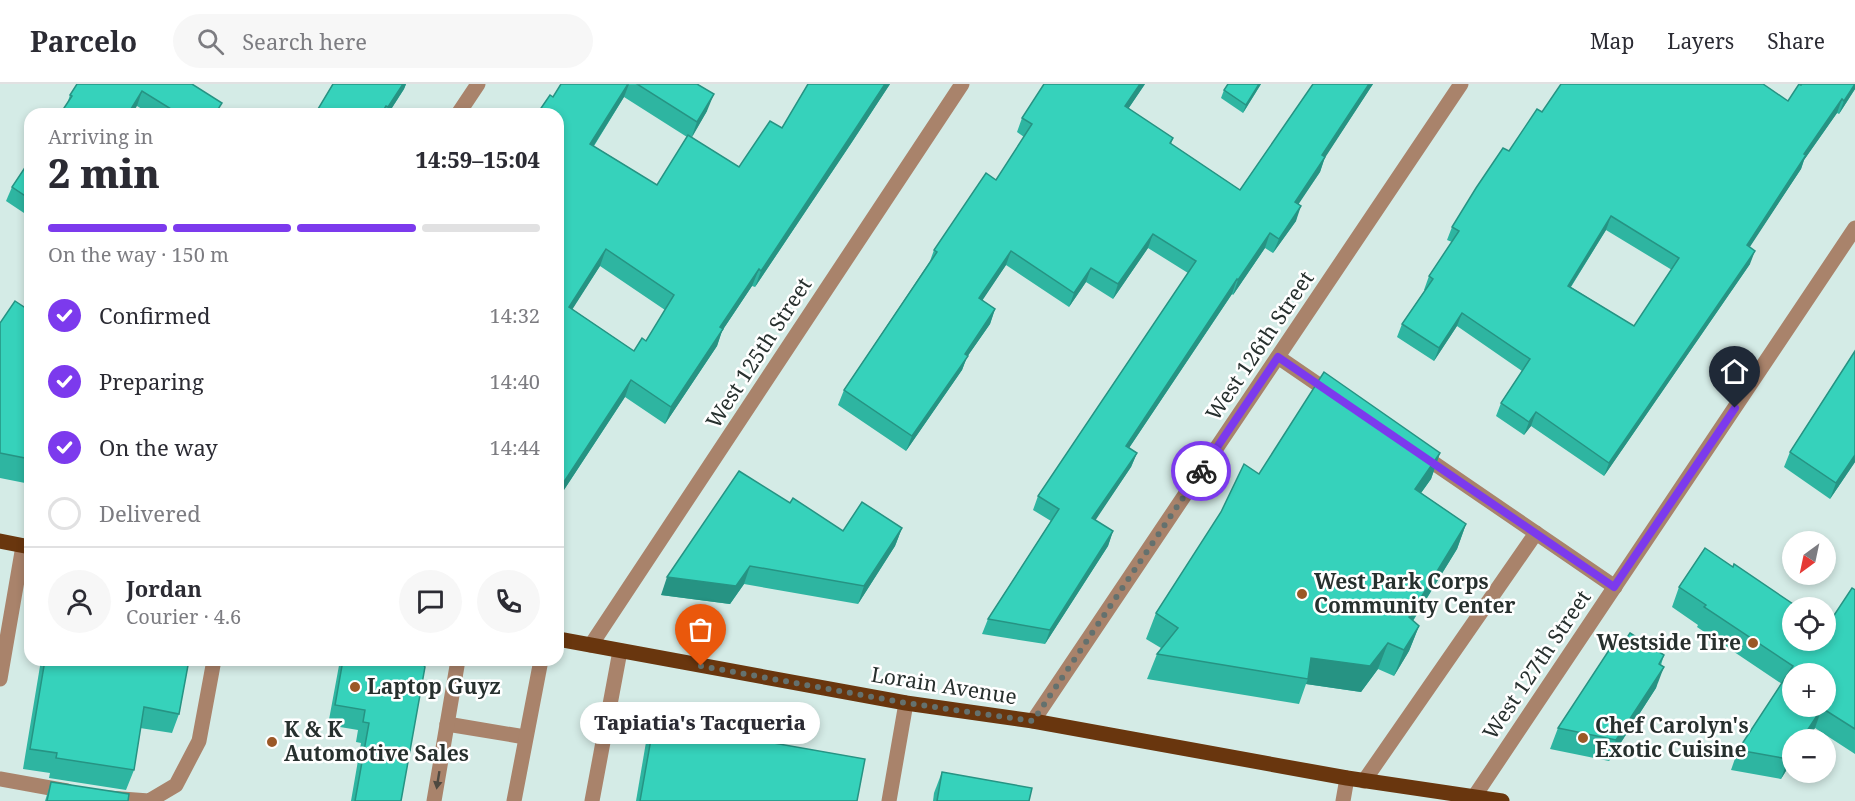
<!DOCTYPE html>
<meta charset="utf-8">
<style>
body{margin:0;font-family:"Noto Serif",serif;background:#f7f7f7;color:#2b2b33;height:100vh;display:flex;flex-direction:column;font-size:22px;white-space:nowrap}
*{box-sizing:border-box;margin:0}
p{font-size:20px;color:#7c7c81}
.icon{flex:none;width:33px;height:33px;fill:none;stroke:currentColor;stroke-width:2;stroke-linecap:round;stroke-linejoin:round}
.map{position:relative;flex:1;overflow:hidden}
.side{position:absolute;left:24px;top:24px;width:540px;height:558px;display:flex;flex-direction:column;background:#fff;border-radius:18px;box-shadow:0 3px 9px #0003}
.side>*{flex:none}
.needle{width:39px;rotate:213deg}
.controls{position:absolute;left:1782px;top:447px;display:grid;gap:12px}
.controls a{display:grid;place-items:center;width:54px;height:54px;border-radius:50%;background:#fff;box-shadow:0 3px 9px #0003;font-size:30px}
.pin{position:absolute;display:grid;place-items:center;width:51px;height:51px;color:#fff;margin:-62px -26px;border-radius:50% 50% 50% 0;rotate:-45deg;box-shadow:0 0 6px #0007}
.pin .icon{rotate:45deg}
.courier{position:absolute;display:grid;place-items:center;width:60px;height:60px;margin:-30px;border:4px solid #7c3aed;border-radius:50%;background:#fff;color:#222;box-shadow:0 2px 8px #0007}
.bubble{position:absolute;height:42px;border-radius:21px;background:#fff;box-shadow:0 3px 9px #0003;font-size:20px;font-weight:800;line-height:42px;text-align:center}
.head em{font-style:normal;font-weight:800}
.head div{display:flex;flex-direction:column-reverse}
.head{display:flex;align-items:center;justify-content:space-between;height:102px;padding:0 24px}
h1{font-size:39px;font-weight:800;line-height:45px}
.bar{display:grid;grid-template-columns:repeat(4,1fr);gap:9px 6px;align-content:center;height:72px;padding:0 24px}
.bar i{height:8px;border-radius:4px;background:#e1e1e2}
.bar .selected{background:#7c3aed}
.bar p{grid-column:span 4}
.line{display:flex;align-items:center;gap:15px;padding:0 24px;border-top:2px solid #e1e1e2}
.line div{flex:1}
.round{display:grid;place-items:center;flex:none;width:63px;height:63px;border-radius:32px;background:#f7f7f7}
ol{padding:0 24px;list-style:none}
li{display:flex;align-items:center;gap:18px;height:66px}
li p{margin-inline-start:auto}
li .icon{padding:6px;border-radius:50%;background:#7c3aed;color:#fff;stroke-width:4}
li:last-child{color:#7c7c81}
li i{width:33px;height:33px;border:3px solid #e1e1e2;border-radius:50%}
header{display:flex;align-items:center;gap:36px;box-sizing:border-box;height:84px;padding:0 30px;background:#fff;border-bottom:2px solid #e1e1e2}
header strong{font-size:28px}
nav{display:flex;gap:33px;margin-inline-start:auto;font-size:21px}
.search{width:420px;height:54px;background:#f7f7f7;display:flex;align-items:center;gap:15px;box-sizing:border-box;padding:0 21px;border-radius:33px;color:#7c7c81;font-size:22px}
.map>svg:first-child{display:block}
</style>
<header>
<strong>Parcelo</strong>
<div class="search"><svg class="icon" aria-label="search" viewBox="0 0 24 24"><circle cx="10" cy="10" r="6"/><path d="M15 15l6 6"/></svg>Search here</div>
<nav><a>Map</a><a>Layers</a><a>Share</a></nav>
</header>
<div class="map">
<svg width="1855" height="717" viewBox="0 0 1855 717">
<rect width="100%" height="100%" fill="#d4ebe6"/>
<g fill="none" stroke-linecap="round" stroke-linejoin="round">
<g stroke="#a9836b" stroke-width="15">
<path d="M458,30L478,0"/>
<path d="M1278,273L1332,310"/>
<path d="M1419,369L1615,503"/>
<path d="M591,561L962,0"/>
<path d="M0,595L23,462"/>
<path d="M1033,637L1461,0"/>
<path d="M447,640L525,653"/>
<path d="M0,695L67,707"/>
<path d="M1364,697L1536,449"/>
<path d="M1474,713L1855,144"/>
<path d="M108,714L149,717L176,701L199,657L214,576"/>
<path d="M434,717L458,576"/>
<path d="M514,717L541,576"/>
<path d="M592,717L620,567"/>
<path d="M889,717L906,619"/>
<path d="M1343,717L1347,694"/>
</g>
<g stroke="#69360e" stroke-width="15">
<path d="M0,457L30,463"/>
<path d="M558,555L906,619L1033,637L1347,694L1502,717"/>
</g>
</g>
<g fill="#2eb5a1" fill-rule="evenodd">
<path d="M192,0L218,30H150L137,22L67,20L70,11Z"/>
<path d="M333,0H406L404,5L388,30H315Z"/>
<path d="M561,0H697L707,27L691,54L739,83L782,44L808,0H890L852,58L755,203L752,202L722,247L717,262L665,340L625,313L558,415V30L553,13ZM624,13L687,53L657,101L594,62ZM600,182L665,226L646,257L634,267L572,225Z"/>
<path d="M1145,0L1128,25L1173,54L1171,60L1240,106L1313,0H1373L1325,73L1320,88L1298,120L1296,137L1273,169L1265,164L1233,211L1232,210L1129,364L1137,369L1131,383L1095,436L1113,447L1108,462L1045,560L982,550L988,535L1051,437L1033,426L1038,412L1188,189L1148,164L1113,215L1086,198L1069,223L1006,181L982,216L995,225L990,240L967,273L962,286L906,367L838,321L844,306L930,177L934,166L996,96L1024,53L1017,48L1022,34Z"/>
<path d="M1261,0L1243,29L1221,14L1224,6Z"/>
<path d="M1855,0V5L1839,30L1837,29L1804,76L1801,85L1749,163L1750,180L1604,392L1531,342L1524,351L1496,332L1501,319L1522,287L1457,242L1434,277L1397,253L1402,240L1425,206H1424L1429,192L1452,158L1447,156L1452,143L1509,67L1542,28L1788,17L1801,1ZM1606,146L1672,186L1634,242L1571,203Z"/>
<path d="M30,76V133L6,117L12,103Z"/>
<path d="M30,227V400L0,394V239Z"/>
<path d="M1855,267V378L1830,415L1784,383L1790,368Z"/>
<path d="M1440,369L1431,395L1421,409L1466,440L1457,465L1413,537L1419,542L1409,567L1394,592L1378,585L1361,608L1306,600L1299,620L1147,595L1157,570L1161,564L1146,555L1156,529L1259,390Z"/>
<path d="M790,419L843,447L902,444L895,462L858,520L744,500L730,520L661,511Z"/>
<path d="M1733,483L1827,542L1855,506V670L1815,644L1807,656H1792V677L1781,695L1731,686L1738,666L1782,600L1697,543L1698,541L1672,523L1679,503Z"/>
<path d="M1624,558L1664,571L1661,581L1656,604L1609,677L1550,665L1558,644Z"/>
<path d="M41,576H189L179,630L172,649L140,644L134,686L126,706L49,694L50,689L23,685Z"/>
<path d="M340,576H420L401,717H351L361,659L356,658L358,646L328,641Z"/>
<path d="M654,638L857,717H636L646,658Z"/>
<path d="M942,688L1029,717H933L934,709Z"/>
<path d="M51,698L128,717H45Z"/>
</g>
<g fill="#269383">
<path d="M403,0H406L404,5L388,30H385L388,23Z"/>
<path d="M628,0H629L624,13L584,77L590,60Z"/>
<path d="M885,0H890L852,58L755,203L761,187Z"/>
<path d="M1140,0H1145L1120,37L1125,22Z"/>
<path d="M1259,0H1261L1243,29L1246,21Z"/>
<path d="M1369,0H1373L1317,86L1322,71Z"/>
<path d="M1855,0V5L1839,30L1844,17Z"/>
<path d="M142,7L137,22L132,30H128Z"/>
<path d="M714,10L707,27L691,55L697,38Z"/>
<path d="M1842,15L1837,29L1804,76L1801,85L1742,175L1747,161L1804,70Z"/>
<path d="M1325,73L1320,88L1290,133L1295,118Z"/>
<path d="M1301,122L1296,137L1273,169L1279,155Z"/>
<path d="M1611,132L1606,146L1563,215L1568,202Z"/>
<path d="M1270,149L1265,164L1233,211L1238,196Z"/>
<path d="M1153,150L1148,164L1113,215L1118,200Z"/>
<path d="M606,165L600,182L563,240L569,223Z"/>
<path d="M1011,167L1006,181L974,229L979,214Z"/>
<path d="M1755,167L1750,180L1604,392L1609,379Z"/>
<path d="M1091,184L1086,198L1069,223L1074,209Z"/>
<path d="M759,185L752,202L722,247L717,262L665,340L671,323L720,243Z"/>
<path d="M1237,195L1232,210L1121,376L1126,362Z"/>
<path d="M995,225L990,240L967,273L962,286L906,367L912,352Z"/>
<path d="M1462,229L1457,242L1434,277L1439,264Z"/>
<path d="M631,296L625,313L558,415V407Z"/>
<path d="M1536,328L1531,342L1524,351L1529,338Z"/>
<path d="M1137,369L1131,383L1087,449L1092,434Z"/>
<path d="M1440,369L1431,395L1406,430L1415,405Z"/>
<path d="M1855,371V378L1830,415L1836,399Z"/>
<path d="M1466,440L1457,465L1399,559L1409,533Z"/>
<path d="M902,444L895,462L858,520L864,502Z"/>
<path d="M1113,447L1108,462L1045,560L1050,546Z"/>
<path d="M750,482L744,500L730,520L661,511L667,493Z"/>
<path d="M1419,542L1409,567L1394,592L1404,566Z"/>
<path d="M1388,559L1378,585L1361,608L1306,600L1308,595L1311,574Z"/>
<path d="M1664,583L1656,604L1609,677L1616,656Z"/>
<path d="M1822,624L1815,644L1807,656H1801Z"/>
<path d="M1792,668V677L1781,695L1788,675Z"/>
</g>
<g fill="#36d2bb" stroke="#269383" stroke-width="1.5" fill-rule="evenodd">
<path d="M77,0H192L222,19L215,30H179L142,7L128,30H60L72,12L70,11Z"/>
<path d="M333,0H403L388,23L386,22L381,30H315Z"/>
<path d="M561,0H628L590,60L657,101L688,51L739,83L770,37L782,44L808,0H885L858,41L761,187L759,185L720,243L723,245L671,323L631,296L558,407V30H537L550,11L553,13ZM606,165L674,211L646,257L642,254L634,267L569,223Z"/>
<path d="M637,0H697L714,10L697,38Z"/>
<path d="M1044,0H1140L1125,22L1173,54L1170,59L1240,106L1313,0H1369L1322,71L1325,73L1295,118L1301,122L1279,155L1270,149L1238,196L1237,195L1126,362L1137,369L1092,434L1113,447L1050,546L988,535L1059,425L1038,412L1196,177L1153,150L1118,200L1091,184L1074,209L1011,167L979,214L995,225L965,270L968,272L912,352L844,306L937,168L934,166L986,89L996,96L1032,40L1022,34Z"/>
<path d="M1228,0H1259L1246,21L1224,6Z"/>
<path d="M1561,0H1763L1788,17L1799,0L1801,1L1802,0H1855L1844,17L1842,15L1804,70L1806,71L1747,161L1755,167L1609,379L1536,328L1529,338L1501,319L1530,275L1462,229L1439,264L1402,240L1433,195L1429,192L1459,147L1452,143L1476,104L1503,64L1509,67L1537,25L1542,28ZM1611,132L1679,174L1634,242L1568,202Z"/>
<path d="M30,76V115L12,103Z"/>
<path d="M15,217L30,227V375L0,369V239Z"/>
<path d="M1855,267V371L1836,399L1790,368Z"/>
<path d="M1324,288L1440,369L1415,405L1466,440L1409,533L1419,542L1404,566L1388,559L1370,582L1311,574L1308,595L1157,570L1178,544L1156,529L1221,428L1244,380L1259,390Z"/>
<path d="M739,387L790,419L793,414L843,447L862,418L902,444L864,502L750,482L736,502L667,493Z"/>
<path d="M1705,464L1733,483L1734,480L1799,524H1792V556H1826V542H1827L1852,504L1855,506V645L1822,624L1801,656H1792V668L1788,675L1738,666L1793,582L1704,523L1706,521L1679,503ZM1792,590H1826V622H1792Z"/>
<path d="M1630,549L1664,571L1659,580L1664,583L1616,656L1558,644L1617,554L1624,558Z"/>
<path d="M45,576H189L179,630L144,623L134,686L56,674L57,669L30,665Z"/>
<path d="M343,576H420L425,583L401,717H355L369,639L363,638L365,626L335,621Z"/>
<path d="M654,638L865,675L857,717H640Z"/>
<path d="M942,688L1032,704L1029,717H937Z"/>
<path d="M51,698L129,710L128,717H47Z"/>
</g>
<defs><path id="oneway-solid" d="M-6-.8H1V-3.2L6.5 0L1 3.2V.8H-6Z" transform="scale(1.5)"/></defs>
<use fill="#4e4940" href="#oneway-solid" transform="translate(438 696) rotate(99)"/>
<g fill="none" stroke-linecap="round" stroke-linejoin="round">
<path stroke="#64716e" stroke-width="6" stroke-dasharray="0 10.8" d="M701,582L906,619L1033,637L1201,387"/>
<path stroke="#7c3aed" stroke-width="8" d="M1201,387L1278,273L1614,503L1735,324"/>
</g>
<g fill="#9b5827" stroke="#fff" stroke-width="2">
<circle cx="1302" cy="510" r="6"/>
<circle cx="1753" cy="559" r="6"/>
<circle cx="355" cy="603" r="6"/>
<circle cx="1583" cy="654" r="6"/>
<circle cx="272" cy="658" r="6"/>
</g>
<g text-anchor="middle" stroke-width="5" stroke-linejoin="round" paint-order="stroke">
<g font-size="21" fill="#27302e" stroke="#fff">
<text transform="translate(1260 262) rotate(-56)" y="7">West 126th Street</text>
<text transform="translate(759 269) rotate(-57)" y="7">West 125th Street</text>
<text transform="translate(1537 581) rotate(-56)" y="7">West 127th Street</text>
<text transform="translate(944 602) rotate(9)" y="7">Lorain Avenue</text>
</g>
<g font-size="21" font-weight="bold" fill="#27302e" stroke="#fff" text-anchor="start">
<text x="1314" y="505">West Park Corps<tspan x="1314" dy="24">Community Center</tspan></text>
<text x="1741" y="566" text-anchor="end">Westside Tire</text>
<text x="367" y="610">Laptop Guyz</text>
<text x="1595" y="649">Chef Carolyn's<tspan x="1595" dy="24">Exotic Cuisine</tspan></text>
<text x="284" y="653">K &amp; K<tspan x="284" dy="24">Automotive Sales</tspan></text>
</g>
</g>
</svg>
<div class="controls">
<a><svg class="needle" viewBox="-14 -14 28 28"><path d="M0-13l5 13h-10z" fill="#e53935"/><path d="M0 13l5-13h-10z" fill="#7c7c81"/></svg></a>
<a><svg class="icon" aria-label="locate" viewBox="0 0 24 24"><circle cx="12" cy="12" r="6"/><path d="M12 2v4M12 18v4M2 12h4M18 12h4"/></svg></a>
<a>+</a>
<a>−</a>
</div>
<div class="pin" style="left:701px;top:582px;background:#ea580c"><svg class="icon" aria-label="bag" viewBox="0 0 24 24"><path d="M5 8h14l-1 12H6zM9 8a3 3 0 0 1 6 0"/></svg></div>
<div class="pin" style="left:1735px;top:324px;background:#1f2937"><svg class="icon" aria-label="home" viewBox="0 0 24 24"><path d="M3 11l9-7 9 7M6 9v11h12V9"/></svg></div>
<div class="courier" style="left:1201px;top:387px"><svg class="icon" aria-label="bike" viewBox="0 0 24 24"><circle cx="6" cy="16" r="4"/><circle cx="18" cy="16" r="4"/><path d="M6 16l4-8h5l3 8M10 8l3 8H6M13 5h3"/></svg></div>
<div class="bubble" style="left:580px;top:618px;width:240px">Tapiatia's Tacqueria</div>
<section class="side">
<div class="head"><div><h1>2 min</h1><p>Arriving in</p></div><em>14:59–15:04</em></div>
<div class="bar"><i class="selected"></i><i class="selected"></i><i class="selected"></i><i></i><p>On the way · 150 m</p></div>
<ol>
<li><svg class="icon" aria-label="check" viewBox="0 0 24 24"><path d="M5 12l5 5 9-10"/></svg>Confirmed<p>14:32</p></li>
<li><svg class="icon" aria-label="check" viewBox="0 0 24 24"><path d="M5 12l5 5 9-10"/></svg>Preparing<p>14:40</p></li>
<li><svg class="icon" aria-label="check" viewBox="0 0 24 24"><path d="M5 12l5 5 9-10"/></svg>On the way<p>14:44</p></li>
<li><i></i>Delivered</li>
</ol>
<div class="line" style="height:108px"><a class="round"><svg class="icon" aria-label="person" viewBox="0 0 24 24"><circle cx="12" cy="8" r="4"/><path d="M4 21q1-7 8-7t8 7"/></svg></a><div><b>Jordan</b><p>Courier · 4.6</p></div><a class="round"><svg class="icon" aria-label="chat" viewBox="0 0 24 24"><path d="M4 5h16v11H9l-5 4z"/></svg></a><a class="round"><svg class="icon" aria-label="phone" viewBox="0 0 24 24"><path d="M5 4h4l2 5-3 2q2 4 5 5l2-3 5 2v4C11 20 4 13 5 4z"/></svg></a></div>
</section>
</div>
